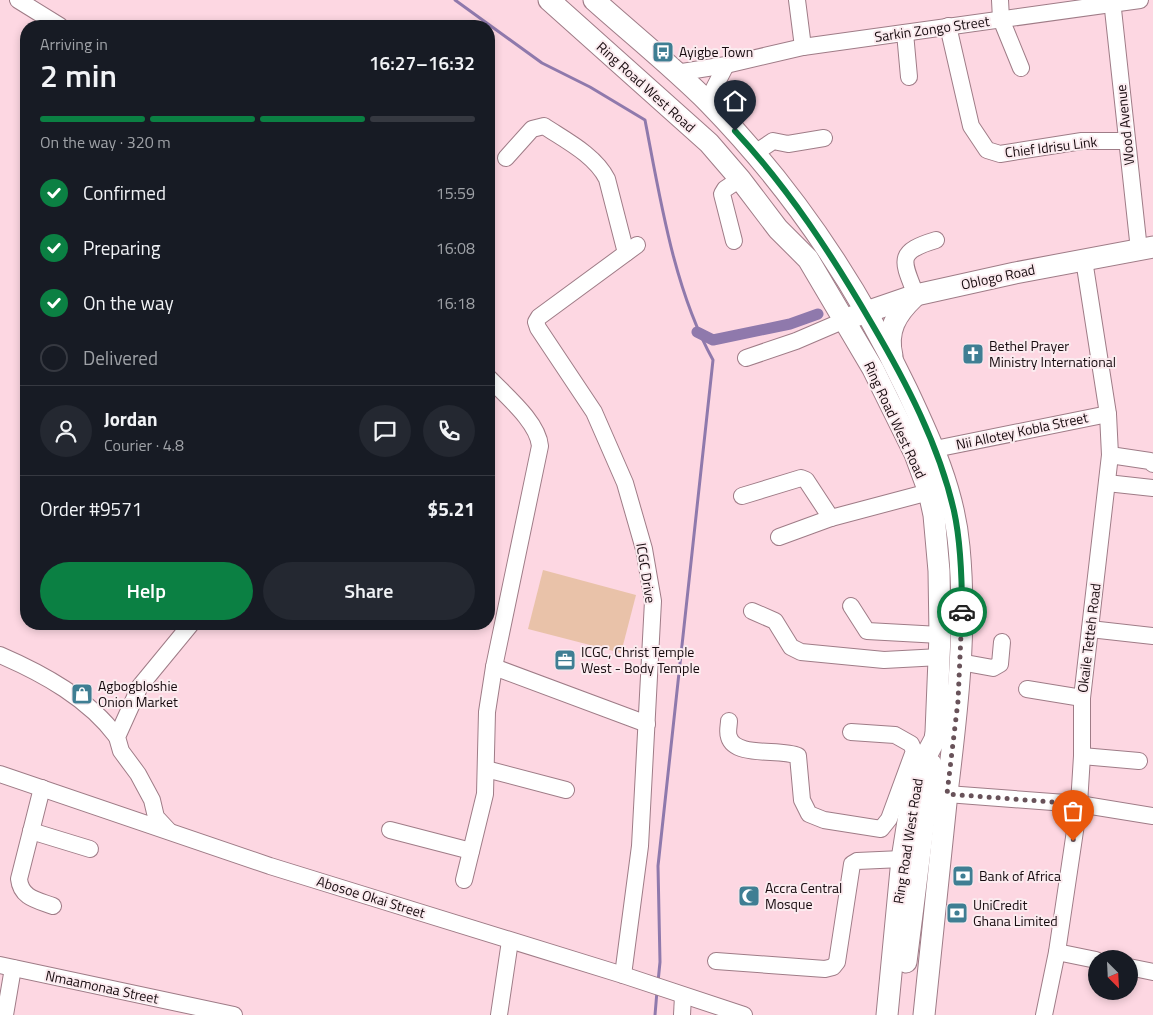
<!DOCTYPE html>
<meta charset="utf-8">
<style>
body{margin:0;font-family:"Titillium Web",sans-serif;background:#242831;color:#f1f3f6;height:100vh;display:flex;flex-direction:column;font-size:19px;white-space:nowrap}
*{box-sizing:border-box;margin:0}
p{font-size:16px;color:#9ea1a6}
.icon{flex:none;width:28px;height:28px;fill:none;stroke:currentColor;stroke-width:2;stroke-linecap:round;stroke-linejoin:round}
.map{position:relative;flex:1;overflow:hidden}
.side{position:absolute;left:20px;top:20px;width:475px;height:610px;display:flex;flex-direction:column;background:#171b24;border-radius:20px;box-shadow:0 2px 8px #0003}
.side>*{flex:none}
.needle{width:32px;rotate:156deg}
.controls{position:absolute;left:1088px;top:950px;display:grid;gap:10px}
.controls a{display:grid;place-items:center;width:50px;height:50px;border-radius:50%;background:#171b24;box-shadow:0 2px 8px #0003;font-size:25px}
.pin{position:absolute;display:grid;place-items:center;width:42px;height:42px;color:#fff;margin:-51px -21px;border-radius:50% 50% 50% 0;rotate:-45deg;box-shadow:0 0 5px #0007}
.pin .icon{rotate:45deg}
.courier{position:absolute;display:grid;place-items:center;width:50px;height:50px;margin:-25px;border:4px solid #0b8043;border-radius:50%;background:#fff;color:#222;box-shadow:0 1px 6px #0007}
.head em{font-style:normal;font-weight:600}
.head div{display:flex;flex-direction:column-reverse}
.head{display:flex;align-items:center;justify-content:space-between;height:85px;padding:0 20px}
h1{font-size:32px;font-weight:600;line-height:38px}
.bar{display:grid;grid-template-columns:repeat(4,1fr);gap:8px 5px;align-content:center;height:60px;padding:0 20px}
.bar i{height:6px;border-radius:4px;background:#363941}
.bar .on{background:#0b8043}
.bar p{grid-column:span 4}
.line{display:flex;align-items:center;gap:12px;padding:0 20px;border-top:1px solid #363941}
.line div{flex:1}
.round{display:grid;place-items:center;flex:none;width:52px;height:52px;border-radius:26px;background:#242831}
ol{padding:0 20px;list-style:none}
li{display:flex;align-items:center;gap:15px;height:55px}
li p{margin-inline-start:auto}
li .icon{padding:5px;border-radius:50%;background:#0b8043;color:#fff;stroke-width:4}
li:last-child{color:#9ea1a6}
li i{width:28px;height:28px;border:2px solid #363941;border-radius:50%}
.action{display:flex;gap:10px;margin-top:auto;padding:10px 20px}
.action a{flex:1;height:58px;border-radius:30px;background:#0b8043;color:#fff;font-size:20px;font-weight:600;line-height:58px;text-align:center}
.action a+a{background:#242831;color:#f1f3f6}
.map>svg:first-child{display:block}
</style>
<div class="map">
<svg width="1153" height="1015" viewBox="0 0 1153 1015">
<rect width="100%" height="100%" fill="#fdd7e2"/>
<path fill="#e9c2a9" d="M543,570L636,595L621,653L528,629Z"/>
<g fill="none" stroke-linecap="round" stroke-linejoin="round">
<g stroke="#8f79ac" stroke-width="3">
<path d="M455,0L542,63L590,87L645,120C660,198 674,290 713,360L658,866L660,962L658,982"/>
<path d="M655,1015L657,991"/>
</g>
<path stroke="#8f79ac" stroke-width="11" d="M697,332L713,340L790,324L818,314"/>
<g stroke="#9f7c87" stroke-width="18">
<g id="minor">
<path d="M18,0L60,26"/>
<path d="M797,0L803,47"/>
<path d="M1000,0L1001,19L1021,68"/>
<path d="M1112,0L1139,250"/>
<path d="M948,26L971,126L987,150L1000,154L1082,141H1127"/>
<path d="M905,33L909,77"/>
<path d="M676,73L726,65L803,47L1140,0"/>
<path d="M707,102L726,65"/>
<path d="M755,153L773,141L788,144L824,138"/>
<path d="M506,158L532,129L544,126C565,140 595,155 607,179L626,253"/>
<path d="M734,241L722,194L725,189L740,179"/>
<path d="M916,295C902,260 896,252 936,240"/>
<path d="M746,358L796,341L845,320"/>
<path d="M935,449L1108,414"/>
<path d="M1110,455L1150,461L1153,464"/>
<path d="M1107,483L1153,488"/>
<path d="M742,496L801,478L806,480L831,518"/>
<path d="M779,537L831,518L929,492"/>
<path d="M851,606L867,631L940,635"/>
<path d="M752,611L775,621L791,647L801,652L884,660L940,657"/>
<path d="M1090,629L1153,636"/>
<path d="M0,655C44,674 89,699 117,737"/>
<path d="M960,662L993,668L1000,664L1002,642"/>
<path d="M494,667L647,724"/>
<path d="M1027,689L1082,698"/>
<path d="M729,721C729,725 727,732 729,737C735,758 781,748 798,756L802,800L809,814L824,820L881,829L889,819L914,751L911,744L895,735L851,732"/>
<path d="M1082,756L1139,761"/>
<path d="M486,769L566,790"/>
<path d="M0,774L270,866L623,975L744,1015"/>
<path d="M42,788L19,879C21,898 37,900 53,906"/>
<path d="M947,794L1079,804L1153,816"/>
<path d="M390,830L471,851"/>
<path d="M31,831L90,849"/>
<path d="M169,831L156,817L152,800L138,774L121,751L117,737L140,686L191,624"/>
<path d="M464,880L485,794L487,712L494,667L540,446C538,422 505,395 489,378"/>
<path d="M1057,952L1096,960"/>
<path d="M716,961L825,969L833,967L837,962L852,864L857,861L902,859"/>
<path d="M0,965L234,1015"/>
<path d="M1129,967L1153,972"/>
<path d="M623,975L640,846L653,601L644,549L625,483L594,412L538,328L536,322L539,317L637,245"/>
<path d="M5,1015L13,968"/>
<path d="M499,1015L510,941"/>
<path d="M682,1015L683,996"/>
<path d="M1044,1015L1057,952L1079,804L1082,756V698L1110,455L1108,414L1084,260"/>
</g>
</g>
<g stroke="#9f7c87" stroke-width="23">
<g id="major">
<path d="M549,0L709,143L740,179L778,229L808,259L873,369L915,454L929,492L934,515L939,571L940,635L936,732L935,739L915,777L902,859L887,1015"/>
<path d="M594,0C632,34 673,67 709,103C790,186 857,285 907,390C931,441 954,490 959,547C967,629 957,711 947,793C939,867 932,941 924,1015"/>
<path d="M852,317L916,295L1015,273L1153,247"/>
<path d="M892,356C886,331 896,314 914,297"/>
<path d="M906,962L931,764"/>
</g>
</g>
<use href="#minor" stroke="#fff" stroke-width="16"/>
<use href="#major" stroke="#fff" stroke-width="21"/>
</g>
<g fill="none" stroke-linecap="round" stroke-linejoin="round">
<path stroke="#685259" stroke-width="5" stroke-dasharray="0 9" d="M962,612L958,701L947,794L1079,804L1073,841"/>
<path stroke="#0b8043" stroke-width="6" d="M735,131C789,189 832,255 872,324C906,382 939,445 954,511C961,543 962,579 962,612"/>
</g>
<defs>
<g id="bus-square" transform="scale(1.125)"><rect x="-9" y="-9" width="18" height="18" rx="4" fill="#3f7e93" stroke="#fbebef"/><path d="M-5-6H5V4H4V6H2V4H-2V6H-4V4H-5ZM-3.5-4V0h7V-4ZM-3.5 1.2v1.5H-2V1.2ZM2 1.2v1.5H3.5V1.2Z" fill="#fff"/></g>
<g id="church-square" transform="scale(1.125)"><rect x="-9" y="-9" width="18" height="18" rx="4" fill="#3f7e93" stroke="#fbebef"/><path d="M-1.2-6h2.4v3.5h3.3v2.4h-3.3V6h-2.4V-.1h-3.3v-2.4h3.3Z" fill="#fff"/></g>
<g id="office-square" transform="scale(1.125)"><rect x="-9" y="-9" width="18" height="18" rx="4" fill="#3f7e93" stroke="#fbebef"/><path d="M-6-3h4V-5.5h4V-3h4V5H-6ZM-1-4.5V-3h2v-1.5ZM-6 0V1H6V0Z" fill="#fff"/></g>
<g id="shop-square" transform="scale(1.125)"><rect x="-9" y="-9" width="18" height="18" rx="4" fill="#3f7e93" stroke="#fbebef"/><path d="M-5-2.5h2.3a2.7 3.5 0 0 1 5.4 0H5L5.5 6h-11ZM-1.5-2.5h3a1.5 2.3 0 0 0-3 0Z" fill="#fff"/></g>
<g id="bank-square" transform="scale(1.125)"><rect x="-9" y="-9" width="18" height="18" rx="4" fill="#3f7e93" stroke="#fbebef"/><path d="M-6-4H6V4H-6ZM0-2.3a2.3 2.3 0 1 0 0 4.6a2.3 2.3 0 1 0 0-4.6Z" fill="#fff"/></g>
<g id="mosque-square" transform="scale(1.125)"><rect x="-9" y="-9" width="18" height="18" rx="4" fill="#3f7e93" stroke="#fbebef"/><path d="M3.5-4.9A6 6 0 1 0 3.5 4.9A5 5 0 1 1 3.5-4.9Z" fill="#fff"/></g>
</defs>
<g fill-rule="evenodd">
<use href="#bus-square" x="663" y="52"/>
<use href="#church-square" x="973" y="354"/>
<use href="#office-square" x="565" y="660"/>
<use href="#shop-square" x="82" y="694"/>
<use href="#bank-square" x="963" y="876"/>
<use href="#mosque-square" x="749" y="896"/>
<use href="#bank-square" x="957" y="913"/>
</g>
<g text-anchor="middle" stroke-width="4" stroke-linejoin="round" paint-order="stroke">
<g font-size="14" fill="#170b0f" stroke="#fbebef">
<text transform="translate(932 29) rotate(-8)" y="5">Sarkin Zongo Street</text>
<text transform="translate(646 87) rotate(42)" y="5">Ring Road West Road</text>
<text transform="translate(1125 125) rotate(-96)" y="5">Wood Avenue</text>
<text transform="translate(1051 147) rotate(-7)" y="5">Chief Idrisu Link</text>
<text transform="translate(998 277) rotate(-12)" y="5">Oblogo Road</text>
<text transform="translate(895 420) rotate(65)" y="5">Ring Road West Road</text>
<text transform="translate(1022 431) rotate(-12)" y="5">Nii Allotey Kobla Street</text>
<text transform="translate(646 573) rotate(81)" y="5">ICGC Drive</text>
<text transform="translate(1089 638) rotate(-83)" y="5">Okaile Tetteh Road</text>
<text transform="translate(908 841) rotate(-81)" y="5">Ring Road West Road</text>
<text transform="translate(371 897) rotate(17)" y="5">Abosoe Okai Street</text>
<text transform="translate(102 987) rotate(12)" y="5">Nmaamonaa Street</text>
</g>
<g font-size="14" fill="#170b0f" stroke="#fbebef" text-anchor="start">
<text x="679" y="57">Ayigbe Town</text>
<text x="989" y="351">Bethel Prayer<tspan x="989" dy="16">Ministry International</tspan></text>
<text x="581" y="657">ICGC, Christ Temple<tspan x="581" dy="16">West - Body Temple</tspan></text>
<text x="98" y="691">Agbogbloshie<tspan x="98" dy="16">Onion Market</tspan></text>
<text x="979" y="881">Bank of Africa</text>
<text x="765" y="893">Accra Central<tspan x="765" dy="16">Mosque</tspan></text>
<text x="973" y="910">UniCredit<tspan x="973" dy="16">Ghana Limited</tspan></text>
</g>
</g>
</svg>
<div class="controls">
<a><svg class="needle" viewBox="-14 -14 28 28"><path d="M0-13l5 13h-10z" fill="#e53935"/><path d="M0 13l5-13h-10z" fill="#9ea1a6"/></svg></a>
</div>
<div class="pin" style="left:1073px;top:841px;background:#ea580c"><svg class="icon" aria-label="bag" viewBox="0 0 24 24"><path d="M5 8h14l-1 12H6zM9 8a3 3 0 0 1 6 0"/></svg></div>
<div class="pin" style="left:735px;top:131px;background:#1f2937"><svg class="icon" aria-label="home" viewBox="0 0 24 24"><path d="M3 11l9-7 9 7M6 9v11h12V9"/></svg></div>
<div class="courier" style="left:962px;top:612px"><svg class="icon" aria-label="car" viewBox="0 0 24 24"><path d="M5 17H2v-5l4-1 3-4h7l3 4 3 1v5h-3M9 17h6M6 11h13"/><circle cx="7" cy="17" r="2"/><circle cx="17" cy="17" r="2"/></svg></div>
<section class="side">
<div class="head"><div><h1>2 min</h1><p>Arriving in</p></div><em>16:27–16:32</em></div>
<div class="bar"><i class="on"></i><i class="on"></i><i class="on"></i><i></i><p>On the way · 320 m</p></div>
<ol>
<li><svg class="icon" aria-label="check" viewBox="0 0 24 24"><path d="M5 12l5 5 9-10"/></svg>Confirmed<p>15:59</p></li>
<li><svg class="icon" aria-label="check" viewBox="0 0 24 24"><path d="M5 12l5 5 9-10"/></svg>Preparing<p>16:08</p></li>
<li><svg class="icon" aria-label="check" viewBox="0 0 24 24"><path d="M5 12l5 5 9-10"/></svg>On the way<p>16:18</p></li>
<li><i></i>Delivered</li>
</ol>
<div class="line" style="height:90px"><a class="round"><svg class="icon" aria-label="person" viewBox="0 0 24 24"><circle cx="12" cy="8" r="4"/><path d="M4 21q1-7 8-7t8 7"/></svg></a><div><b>Jordan</b><p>Courier · 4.8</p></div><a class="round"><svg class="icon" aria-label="chat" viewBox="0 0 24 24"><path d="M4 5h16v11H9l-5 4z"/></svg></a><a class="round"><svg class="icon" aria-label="phone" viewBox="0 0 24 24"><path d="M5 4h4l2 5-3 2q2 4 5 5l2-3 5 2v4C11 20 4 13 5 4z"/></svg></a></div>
<div class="line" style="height:65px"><div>Order #9571</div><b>$5.21</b></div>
<div class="action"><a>Help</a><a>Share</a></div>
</section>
</div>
